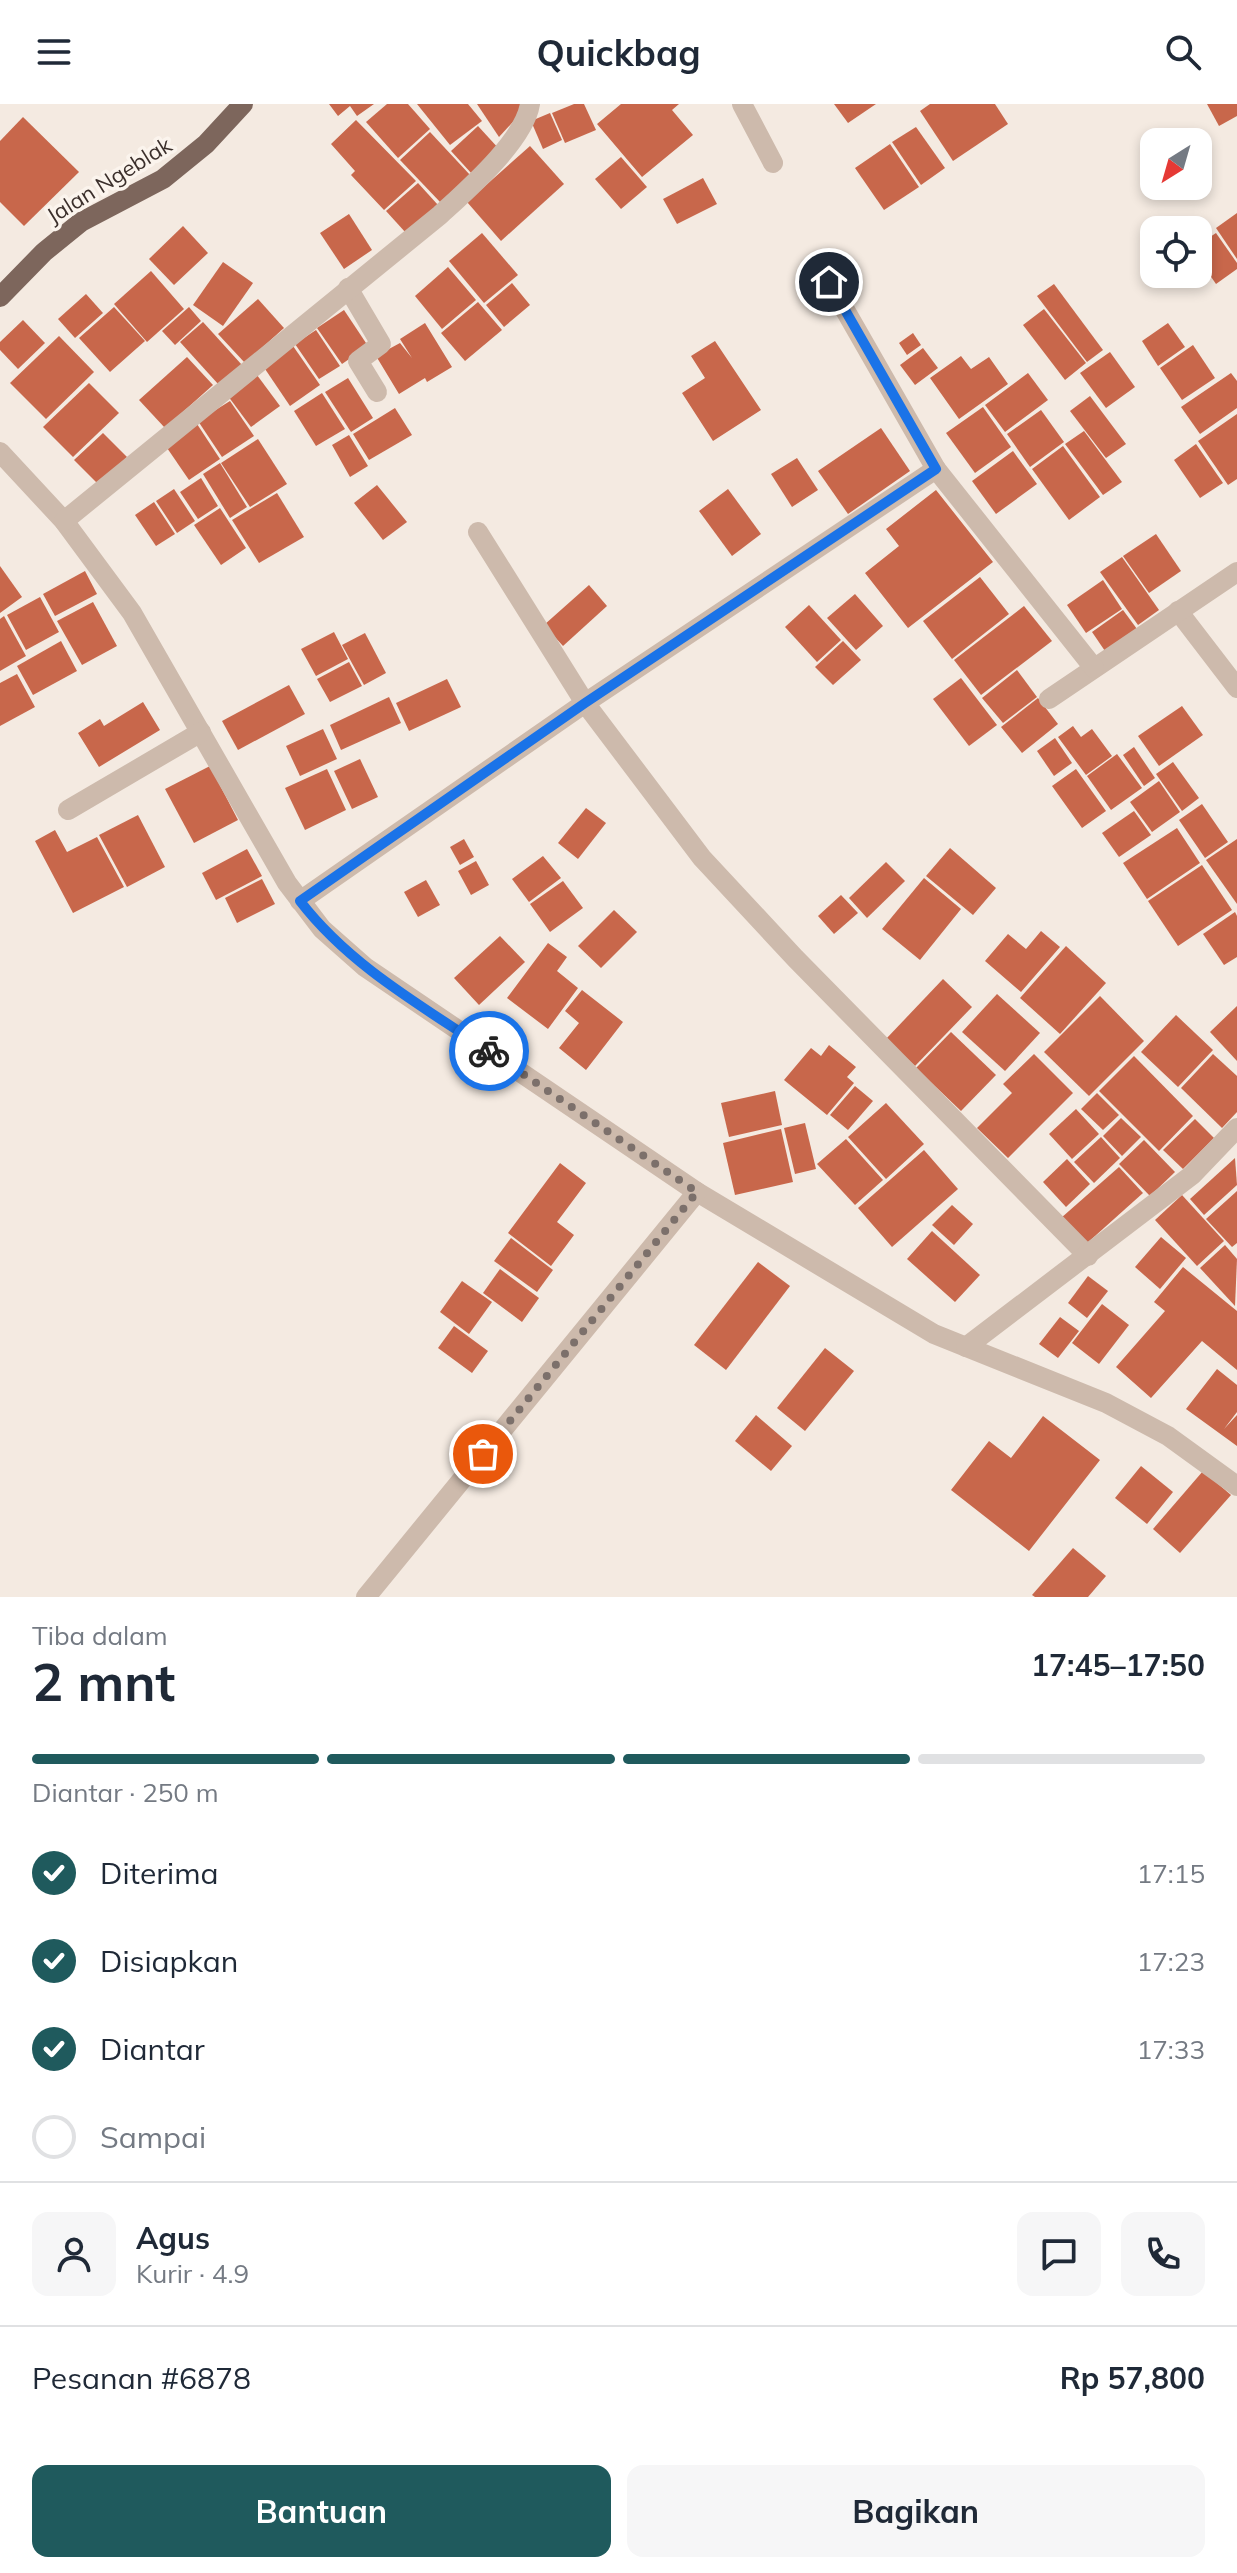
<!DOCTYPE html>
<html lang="id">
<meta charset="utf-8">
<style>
body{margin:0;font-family:Mulish,sans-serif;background:#f6f6f7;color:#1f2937;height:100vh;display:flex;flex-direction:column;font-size:30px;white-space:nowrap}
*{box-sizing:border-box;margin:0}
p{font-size:26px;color:#747a83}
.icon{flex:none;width:44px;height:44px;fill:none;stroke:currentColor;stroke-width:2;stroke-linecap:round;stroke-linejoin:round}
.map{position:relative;height:1493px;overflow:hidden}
.details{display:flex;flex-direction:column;background:#fff;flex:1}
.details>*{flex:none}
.needle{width:52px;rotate:217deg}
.buttons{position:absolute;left:1140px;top:24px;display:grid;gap:16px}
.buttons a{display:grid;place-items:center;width:72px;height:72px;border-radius:16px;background:#fff;box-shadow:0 4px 12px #0003;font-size:40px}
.pin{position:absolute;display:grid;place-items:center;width:68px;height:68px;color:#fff;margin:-34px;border:4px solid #fff;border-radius:50%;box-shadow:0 2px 8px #0007}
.courier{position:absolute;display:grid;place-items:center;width:80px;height:80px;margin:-40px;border:6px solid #1a73e8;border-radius:50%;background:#fff;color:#222;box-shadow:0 2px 10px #0007}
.overview em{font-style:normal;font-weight:700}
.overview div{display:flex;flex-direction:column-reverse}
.overview{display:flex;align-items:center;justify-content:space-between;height:136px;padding:0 32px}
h1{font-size:52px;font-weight:700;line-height:60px}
.bar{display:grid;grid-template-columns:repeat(4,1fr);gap:12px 8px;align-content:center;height:96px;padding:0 32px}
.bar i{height:10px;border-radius:6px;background:#e0e1e3}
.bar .selected{background:#1f5a5d}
.bar p{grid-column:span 4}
.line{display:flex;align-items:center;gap:20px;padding:0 32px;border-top:2px solid #e0e1e3}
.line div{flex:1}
.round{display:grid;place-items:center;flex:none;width:84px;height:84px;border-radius:16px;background:#f6f6f7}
ol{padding:0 32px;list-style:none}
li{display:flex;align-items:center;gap:24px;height:88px}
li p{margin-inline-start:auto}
li .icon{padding:8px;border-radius:50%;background:#1f5a5d;color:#fff;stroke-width:4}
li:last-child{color:#747a83}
li i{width:44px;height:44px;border:4px solid #e0e1e3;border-radius:50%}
.primary-button{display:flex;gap:16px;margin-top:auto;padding:16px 32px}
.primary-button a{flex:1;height:92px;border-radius:16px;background:#1f5a5d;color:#fff;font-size:32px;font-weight:700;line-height:92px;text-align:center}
.primary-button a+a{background:#f6f6f7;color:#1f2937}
header{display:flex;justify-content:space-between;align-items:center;height:104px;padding:0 32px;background:#fff;font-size:36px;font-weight:700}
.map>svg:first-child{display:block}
</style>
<header><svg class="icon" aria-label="menu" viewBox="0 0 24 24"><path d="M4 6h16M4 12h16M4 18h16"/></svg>Quickbag<svg class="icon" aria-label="search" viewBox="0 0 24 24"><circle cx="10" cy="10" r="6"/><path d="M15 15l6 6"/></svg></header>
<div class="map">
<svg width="1237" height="1493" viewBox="0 0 1237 1493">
<rect width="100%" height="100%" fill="#f4eae1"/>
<g fill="#c8674b">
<path d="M329,0H374L357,12L350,2L338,12Z"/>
<path d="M387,0H408L430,25L398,54L366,18Z"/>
<path d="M417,0H468L482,17L450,41Z"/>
<path d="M477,0H521L524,6L499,33Z"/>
<path d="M574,0H584L596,26L565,39L552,9Z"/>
<path d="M621,0H679L672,6L693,31L642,73L597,20Z"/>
<path d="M834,0H876L848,19Z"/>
<path d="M930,0H995L1008,20L953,57L920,7Z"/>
<path d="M1207,0H1237V12L1219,22Z"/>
<path d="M550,9L562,36L543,45L531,17Z"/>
<path d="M23,13L79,68L24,122L0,98V37Z"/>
<path d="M356,16L416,77L384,106L351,71L355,67L331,40Z"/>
<path d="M478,22L500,46L472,70L451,47Z"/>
<path d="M916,23L945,64L921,81L892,38Z"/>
<path d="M430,28L471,72L441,99L400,56Z"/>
<path d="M890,40L919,83L884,106L855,64Z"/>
<path d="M530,42L564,80L501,137L467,98Z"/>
<path d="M621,53L647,83L621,105L595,75Z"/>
<path d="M703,74L717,100L677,120L663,95Z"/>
<path d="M418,79L438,101L406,129L386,107Z"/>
<path d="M1237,109V155L1216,124Z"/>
<path d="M349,110L372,146L344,165L320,129Z"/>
<path d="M183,122L208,149L174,181L149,155Z"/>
<path d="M482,129L518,171L484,199L449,157Z"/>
<path d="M1216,129L1237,159V165L1216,180L1198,154V141Z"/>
<path d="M223,158L253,179L223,222L193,201Z"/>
<path d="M448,163L476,196L442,225L415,192Z"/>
<path d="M151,167L184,205L147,238L114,200Z"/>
<path d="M512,179L530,201L504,223L486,201Z"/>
<path d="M1054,180L1103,246L1087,258L1037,192Z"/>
<path d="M86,190L103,209L75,234L58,215Z"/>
<path d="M258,195L284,224L245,259L218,230Z"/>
<path d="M478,198L502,226L465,257L441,229Z"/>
<path d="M114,203L145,237L110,268L79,234Z"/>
<path d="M189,203L201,217L175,241L162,227Z"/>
<path d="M1044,205L1086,259L1065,276L1023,221Z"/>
<path d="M344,206L368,242L342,260L317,224Z"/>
<path d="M23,216L45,239L18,265L0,246V238Z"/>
<path d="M203,218L242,261L219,281L180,238Z"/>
<path d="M425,219L452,263L427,278L425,274L399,290L376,252L400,239L412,254L400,235Z"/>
<path d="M1168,219L1185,243L1158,262L1142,237Z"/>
<path d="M316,226L340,262L319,275L295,240Z"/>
<path d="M913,229L921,241L907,251L899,239Z"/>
<path d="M59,232L94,268L46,315L10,279Z"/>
<path d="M715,237L761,306L713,337L682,289L705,274L691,252Z"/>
<path d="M291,239L320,281L290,302L261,259Z"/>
<path d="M1193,241L1215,274L1182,296L1160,264Z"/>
<path d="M923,244L938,264L915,281L900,261Z"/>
<path d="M1110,248L1135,283L1106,304L1080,269Z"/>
<path d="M961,252L971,265L989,253L1008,280L959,315L930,274Z"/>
<path d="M187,253L213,281L165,324L139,296Z"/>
<path d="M254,267L280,302L251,323L225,288Z"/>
<path d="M1028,269L1048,296L1005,328L985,301Z"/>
<path d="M1231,269L1237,277V304L1200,330L1181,303Z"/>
<path d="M348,274L373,314L351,328L325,288Z"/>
<path d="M89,279L119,309L73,353L43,323Z"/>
<path d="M322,289L345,325L316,342L294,307Z"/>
<path d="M1090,292L1126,340L1106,354L1070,307Z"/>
<path d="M230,297L254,332L222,353L198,317Z"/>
<path d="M983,303L1011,343L975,369L946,329Z"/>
<path d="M395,304L412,331L369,356L353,330Z"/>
<path d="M1041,306L1064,338L1030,363L1007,330Z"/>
<path d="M1237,310V375L1228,381L1198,337Z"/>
<path d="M197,320L220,355L189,376L165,341Z"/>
<path d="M881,324L910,367L848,410L818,367Z"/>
<path d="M1084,327L1122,378L1103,391L1065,340Z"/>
<path d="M103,329L127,353L99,381L74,356Z"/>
<path d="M349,331L368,362L350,373L332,341Z"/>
<path d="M258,335L287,380L250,403L221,359Z"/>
<path d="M1196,340L1223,379L1200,394L1174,356Z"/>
<path d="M1063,342L1100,393L1069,416L1032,365Z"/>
<path d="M1013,347L1037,380L996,410L972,377Z"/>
<path d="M797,354L818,386L792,403L771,370Z"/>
<path d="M220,359L247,403L230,414L203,370Z"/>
<path d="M201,374L218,402L198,415L180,388Z"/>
<path d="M377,381L407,418L383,436L354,399Z"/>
<path d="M174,385L195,417L177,429L156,397Z"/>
<path d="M728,385L761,430L732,452L699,407Z"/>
<path d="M936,386L993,458L908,524L865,469L899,442L886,425Z"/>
<path d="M277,389L304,433L259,459L232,416Z"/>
<path d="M154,398L175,430L156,442L135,411Z"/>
<path d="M220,404L246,444L221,461L194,421Z"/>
<path d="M1156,430L1181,467L1149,489L1123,452Z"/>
<path d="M1122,453L1159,506L1138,521L1100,468Z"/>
<path d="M0,462L22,493L0,509Z"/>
<path d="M85,467L97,490L55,512L43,490Z"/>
<path d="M980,473L1009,510L952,555L923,517Z"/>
<path d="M1103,476L1122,505L1086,529L1067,501Z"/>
<path d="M589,481L607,502L563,542L544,521Z"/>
<path d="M855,490L883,522L856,546L827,514Z"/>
<path d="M40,493L59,528L26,546L7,511Z"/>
<path d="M93,498L117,542L82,561L57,517Z"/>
<path d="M809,501L841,536L817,558L785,523Z"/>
<path d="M1024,502L1052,537L981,591L954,556Z"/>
<path d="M1123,506L1137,525L1105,547L1092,528Z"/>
<path d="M4,512L26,552L0,567V515Z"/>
<path d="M334,528L348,555L316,572L301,545Z"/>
<path d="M365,529L386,569L364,581L342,541Z"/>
<path d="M61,537L77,567L33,591L17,562Z"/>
<path d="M843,537L861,556L833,581L815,563Z"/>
<path d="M349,558L362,582L330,598L317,575Z"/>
<path d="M1017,566L1037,593L1003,619L982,594Z"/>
<path d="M17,570L35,603L0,622V579Z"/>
<path d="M961,574L997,621L969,642L933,595Z"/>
<path d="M447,575L461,603L409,627L396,599Z"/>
<path d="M289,581L305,610L238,646L222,617Z"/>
<path d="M389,593L401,619L341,646L330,621Z"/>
<path d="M1038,594L1058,620L1022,649L1001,623Z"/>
<path d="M143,598L160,626L99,663L78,629L100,615L104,622Z"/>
<path d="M1182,602L1203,631L1159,662L1138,632Z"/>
<path d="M1073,622L1081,633L1092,625L1112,652L1086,671L1058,633Z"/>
<path d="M323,625L337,655L300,672L286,642Z"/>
<path d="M1055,634L1072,659L1054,672L1037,647Z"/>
<path d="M1134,643L1155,674L1144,682L1123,651Z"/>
<path d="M1117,650L1142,684L1111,706L1087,672Z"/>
<path d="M360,655L378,693L352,705L334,667Z"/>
<path d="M1173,658L1199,694L1182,707L1156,670Z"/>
<path d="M210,662L238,716L194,739L165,685Z"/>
<path d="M327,665L346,706L305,726L285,684Z"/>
<path d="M1076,665L1106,707L1082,724L1052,682Z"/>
<path d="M1159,677L1180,708L1152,728L1130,698Z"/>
<path d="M1202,700L1228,738L1205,754L1179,716Z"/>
<path d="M586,704L606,719L578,755L558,739Z"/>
<path d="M1134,707L1151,731L1119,753L1102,729Z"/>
<path d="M138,711L165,763L127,783L99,731Z"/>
<path d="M1177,724L1200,759L1147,795L1123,759Z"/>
<path d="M55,726L67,748L97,733L124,783L73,809L35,737Z"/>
<path d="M464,735L474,753L460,761L450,743Z"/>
<path d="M1237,735V800L1206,756Z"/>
<path d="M950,744L996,784L973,811L926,772Z"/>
<path d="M247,745L262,772L216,796L202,769Z"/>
<path d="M543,752L561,774L529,798L512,775Z"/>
<path d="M476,757L489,781L471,791L458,767Z"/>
<path d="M886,758L905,777L867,814L849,794Z"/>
<path d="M1202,761L1232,806L1178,842L1148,797Z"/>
<path d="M924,774L961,805L920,856L882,825Z"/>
<path d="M262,775L275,800L237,819L225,794Z"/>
<path d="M426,776L440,801L418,813L404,788Z"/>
<path d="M563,777L583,804L550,828L530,800Z"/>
<path d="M841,791L858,809L834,830L818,812Z"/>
<path d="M614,806L637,828L601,864L578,842Z"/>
<path d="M1235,808L1237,812V853L1224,861L1203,830Z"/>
<path d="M1041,827L1060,843L1021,888L985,857L1008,830L1026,845Z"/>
<path d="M500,832L525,858L479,901L454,874Z"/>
<path d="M548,839L567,853L557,867L578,884L548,925L507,894Z"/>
<path d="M1066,842L1106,879L1060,930L1020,894Z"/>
<path d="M943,875L972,903L915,962L886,935Z"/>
<path d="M582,886L623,918L586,966L559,944L579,919L565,907Z"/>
<path d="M997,890L1040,929L1005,967L962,928Z"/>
<path d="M1100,892L1144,937L1089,992L1044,948Z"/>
<path d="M1237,902V957L1210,928Z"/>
<path d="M1176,911L1213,946L1178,983L1141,948Z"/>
<path d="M951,928L996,971L961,1007L916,964Z"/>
<path d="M829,941L856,963L847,973L854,979L827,1011L784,976L811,944L821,952Z"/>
<path d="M1034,950L1073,989L1008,1054L977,1024L1012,989L1003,980Z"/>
<path d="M1213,950L1237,972V1008L1222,1024L1181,984Z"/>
<path d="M1134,952L1193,1012L1159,1047L1099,987Z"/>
<path d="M855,982L873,997L848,1026L830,1011Z"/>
<path d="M775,987L782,1021L729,1033L721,999Z"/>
<path d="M1097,989L1119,1011L1103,1026L1081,1005Z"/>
<path d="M886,999L924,1040L886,1075L848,1033Z"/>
<path d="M1076,1005L1099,1030L1072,1055L1049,1030Z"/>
<path d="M1121,1014L1141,1033L1122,1052L1103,1032Z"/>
<path d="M1195,1015L1214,1034L1183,1065L1163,1046Z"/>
<path d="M805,1019L816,1065L795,1070L784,1024Z"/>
<path d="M781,1025L793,1078L735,1091L723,1039Z"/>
<path d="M1101,1033L1120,1054L1094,1079L1074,1058Z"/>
<path d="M846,1035L883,1076L855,1101L817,1060Z"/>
<path d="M1144,1036L1175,1068L1150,1092L1119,1060Z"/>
<path d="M924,1046L958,1085L892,1143L858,1104Z"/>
<path d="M1235,1054L1237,1081L1204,1111L1190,1095Z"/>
<path d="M1067,1055L1090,1080L1066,1103L1043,1078Z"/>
<path d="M560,1059L586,1079L557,1118L574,1131L551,1162L508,1129Z"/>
<path d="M1119,1063L1143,1089L1085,1141L1061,1114Z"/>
<path d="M1237,1087V1139L1232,1143L1206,1115Z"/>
<path d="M1182,1091L1224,1137L1197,1162L1155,1116Z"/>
<path d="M952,1101L973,1120L954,1141L932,1121Z"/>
<path d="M932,1127L980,1171L955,1198L907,1155Z"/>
<path d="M1161,1133L1186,1154L1160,1185L1135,1163Z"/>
<path d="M511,1134L553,1166L537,1188L494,1157Z"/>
<path d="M1225,1141L1237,1155L1235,1202L1200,1164Z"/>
<path d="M758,1158L790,1182L726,1266L694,1241Z"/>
<path d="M1183,1163L1237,1207V1266L1202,1237L1151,1294L1116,1263L1165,1207L1154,1198Z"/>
<path d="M500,1165L539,1194L522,1218L483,1189Z"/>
<path d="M1088,1172L1108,1187L1087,1214L1068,1199Z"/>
<path d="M462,1177L492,1198L469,1230L440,1208Z"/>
<path d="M1102,1200L1129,1221L1099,1260L1072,1239Z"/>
<path d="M1060,1213L1079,1227L1058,1254L1039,1240Z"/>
<path d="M454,1222L488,1247L472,1269L438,1244Z"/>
<path d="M825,1244L854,1267L805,1327L777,1304Z"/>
<path d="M1217,1265L1237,1281V1308L1224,1325L1237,1311V1342L1186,1305Z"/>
<path d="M756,1311L792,1342L771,1367L735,1337Z"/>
<path d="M1043,1312L1100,1356L1029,1447L951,1386L989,1337L1011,1354Z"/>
<path d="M1141,1362L1173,1388L1147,1420L1115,1394Z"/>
<path d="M1203,1367L1231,1391L1180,1449L1153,1425Z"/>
<path d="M1073,1444L1106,1472L1088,1493H1035L1032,1491Z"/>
</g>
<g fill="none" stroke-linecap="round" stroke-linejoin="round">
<g stroke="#cdbaac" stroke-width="20">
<path d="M742,0L773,59"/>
<path d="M829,178L936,365"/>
<path d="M348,184L381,240L358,257L377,288"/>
<path d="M0,348L64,417L132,509L287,779L322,825L365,863L697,1088L934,1230L1106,1299L1168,1332L1237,1382"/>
<path d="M64,417L440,111C467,86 524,37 530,0"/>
<path d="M1178,507L1237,584"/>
<path d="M1049,595L1237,468"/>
<path d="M68,706L201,628"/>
<path d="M300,797L585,599L478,428"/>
<path d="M1088,1152L795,854L702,754L585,599L936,365L1094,564"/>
<path d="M966,1243L1192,1071L1237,1024"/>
<path d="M366,1493L697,1088"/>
</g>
<path stroke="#7d665c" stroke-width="20" d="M0,193L44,148L81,118L163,75L206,40L243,0"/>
</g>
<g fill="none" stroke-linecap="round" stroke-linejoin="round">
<path stroke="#7c706b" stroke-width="8" stroke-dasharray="0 14.4" d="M483,1350L697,1088L489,947"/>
<path stroke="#1a73e8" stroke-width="10" d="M489,947C422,902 350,862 300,797L585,599L936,365L829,178"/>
</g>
<g text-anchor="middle" stroke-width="7" stroke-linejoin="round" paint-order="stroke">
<g font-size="22" fill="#3b2f2b" stroke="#fbf4ed">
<text transform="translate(109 76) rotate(-32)" y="8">Jalan Ngeblak</text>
</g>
</g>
</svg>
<div class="buttons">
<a><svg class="needle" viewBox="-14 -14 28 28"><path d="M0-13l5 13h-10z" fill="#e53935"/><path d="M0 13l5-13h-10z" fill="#747a83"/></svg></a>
<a><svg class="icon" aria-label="locate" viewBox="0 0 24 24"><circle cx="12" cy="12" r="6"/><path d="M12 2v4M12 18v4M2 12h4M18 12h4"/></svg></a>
</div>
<div class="pin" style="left:483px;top:1350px;background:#ea580c"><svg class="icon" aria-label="bag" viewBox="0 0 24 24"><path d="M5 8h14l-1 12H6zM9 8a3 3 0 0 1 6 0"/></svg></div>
<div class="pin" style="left:829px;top:178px;background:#1f2937"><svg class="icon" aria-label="home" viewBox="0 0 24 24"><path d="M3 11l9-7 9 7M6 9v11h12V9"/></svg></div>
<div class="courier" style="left:489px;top:947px"><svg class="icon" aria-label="bike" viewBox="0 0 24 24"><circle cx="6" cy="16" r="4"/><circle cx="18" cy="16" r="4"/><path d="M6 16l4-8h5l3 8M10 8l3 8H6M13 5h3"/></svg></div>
</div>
<section class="details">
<div class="overview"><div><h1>2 mnt</h1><p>Tiba dalam</p></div><em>17:45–17:50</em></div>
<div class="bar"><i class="selected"></i><i class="selected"></i><i class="selected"></i><i></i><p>Diantar · 250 m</p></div>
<ol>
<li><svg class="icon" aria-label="check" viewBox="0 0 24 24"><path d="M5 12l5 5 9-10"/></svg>Diterima<p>17:15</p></li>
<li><svg class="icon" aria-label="check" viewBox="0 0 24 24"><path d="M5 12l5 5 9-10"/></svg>Disiapkan<p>17:23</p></li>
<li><svg class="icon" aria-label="check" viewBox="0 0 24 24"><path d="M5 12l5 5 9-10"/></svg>Diantar<p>17:33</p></li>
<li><i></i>Sampai</li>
</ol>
<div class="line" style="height:144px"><a class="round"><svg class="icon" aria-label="person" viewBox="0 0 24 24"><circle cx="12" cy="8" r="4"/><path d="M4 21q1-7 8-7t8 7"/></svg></a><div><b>Agus</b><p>Kurir · 4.9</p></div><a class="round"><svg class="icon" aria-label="chat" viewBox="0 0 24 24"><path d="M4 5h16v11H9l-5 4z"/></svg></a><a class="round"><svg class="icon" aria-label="phone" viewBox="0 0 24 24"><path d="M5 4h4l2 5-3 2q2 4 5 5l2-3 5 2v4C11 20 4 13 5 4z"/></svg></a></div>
<div class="line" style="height:104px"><div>Pesanan #6878</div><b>Rp 57,800</b></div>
<div class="primary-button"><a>Bantuan</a><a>Bagikan</a></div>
</section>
